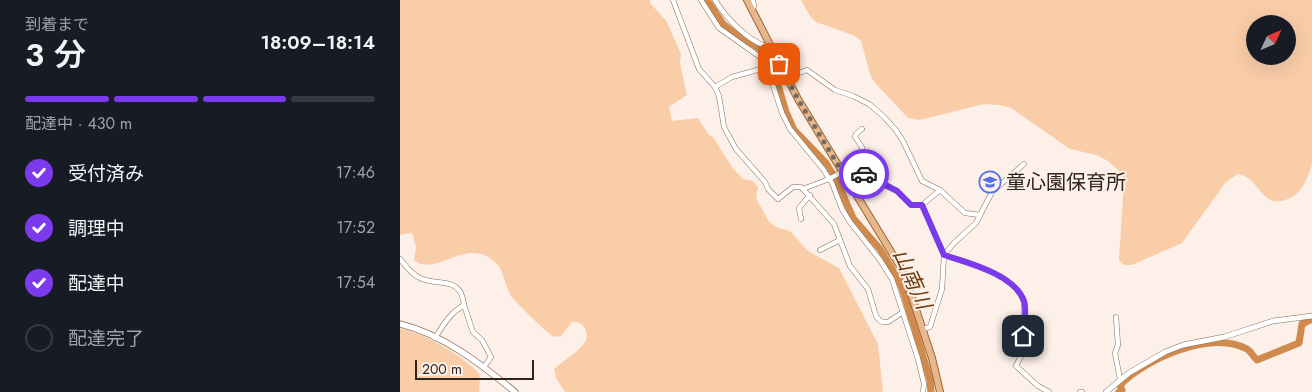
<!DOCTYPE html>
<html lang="ja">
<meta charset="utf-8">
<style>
body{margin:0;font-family:Jost,"Noto Sans JP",sans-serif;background:#20242c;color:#f1f3f6;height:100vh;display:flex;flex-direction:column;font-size:19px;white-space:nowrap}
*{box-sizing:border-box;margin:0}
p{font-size:16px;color:#9ea1a6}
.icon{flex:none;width:28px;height:28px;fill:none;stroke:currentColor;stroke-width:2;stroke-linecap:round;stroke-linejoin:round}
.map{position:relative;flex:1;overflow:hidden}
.details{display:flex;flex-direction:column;background:#171b24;width:400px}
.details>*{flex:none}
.needle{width:32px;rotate:46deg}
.buttons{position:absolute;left:846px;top:15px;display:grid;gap:10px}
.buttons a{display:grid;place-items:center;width:50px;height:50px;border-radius:50%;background:#171b24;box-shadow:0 5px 20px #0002;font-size:25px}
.scale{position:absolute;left:15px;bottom:12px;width:119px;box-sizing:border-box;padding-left:5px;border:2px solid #2e241c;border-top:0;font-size:14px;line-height:18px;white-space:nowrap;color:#2e241c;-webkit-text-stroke:4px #fcf0e8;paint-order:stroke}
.pin{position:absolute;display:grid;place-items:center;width:42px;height:42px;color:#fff;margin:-21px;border-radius:10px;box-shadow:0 2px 8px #0006}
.courier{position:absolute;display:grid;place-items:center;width:50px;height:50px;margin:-25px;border:4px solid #7c3aed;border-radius:50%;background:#fff;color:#222;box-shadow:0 1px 6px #0007}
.summary em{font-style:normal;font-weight:600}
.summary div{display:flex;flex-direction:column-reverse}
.summary{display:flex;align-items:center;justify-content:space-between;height:85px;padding:0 25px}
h1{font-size:32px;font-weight:600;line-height:38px}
.bar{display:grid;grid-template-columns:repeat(4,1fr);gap:8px 5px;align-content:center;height:60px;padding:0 25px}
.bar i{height:6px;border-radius:4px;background:#363941}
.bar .selected{background:#7c3aed}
.bar p{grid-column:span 4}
ol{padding:0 25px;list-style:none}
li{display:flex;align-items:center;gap:15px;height:55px}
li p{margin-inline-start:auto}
li .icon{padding:5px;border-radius:50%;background:#7c3aed;color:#fff;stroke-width:4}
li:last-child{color:#9ea1a6}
li i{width:28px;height:28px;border:2px solid #363941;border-radius:50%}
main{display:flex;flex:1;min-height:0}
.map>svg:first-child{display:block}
</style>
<main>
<section class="details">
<div class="summary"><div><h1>3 分</h1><p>到着まで</p></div><em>18:09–18:14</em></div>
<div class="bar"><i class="selected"></i><i class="selected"></i><i class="selected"></i><i></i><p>配達中 · 430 m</p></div>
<ol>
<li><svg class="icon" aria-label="check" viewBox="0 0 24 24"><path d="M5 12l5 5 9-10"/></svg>受付済み<p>17:46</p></li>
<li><svg class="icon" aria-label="check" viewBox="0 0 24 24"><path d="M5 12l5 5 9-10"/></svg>調理中<p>17:52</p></li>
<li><svg class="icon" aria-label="check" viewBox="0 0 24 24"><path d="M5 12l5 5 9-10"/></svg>配達中<p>17:54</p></li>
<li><i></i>配達完了</li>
</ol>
</section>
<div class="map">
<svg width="912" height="392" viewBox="0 0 912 392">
<rect width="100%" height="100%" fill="#fcf0e8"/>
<g fill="#facda9" fill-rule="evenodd">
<path d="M0,0H250V3L267,22L281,54L280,64L287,95L269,107L272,121L298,118L308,134L313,137L332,167L343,179L353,181L358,187L356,198L369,222L378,228L390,231L408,251L439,268L478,344L483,392H165L157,380L154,370C161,359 199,345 183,326C180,322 176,322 172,322L161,336C157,337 157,337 153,336C148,334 114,301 111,296C106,287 102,268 97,264C67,233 36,279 14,260L16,247L12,233L0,235Z"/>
<path d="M401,0H912V164C909,175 903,191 892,197C861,214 862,178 838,174L826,182L782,243L732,265H724L719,260L724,181L719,171L708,161L697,155L670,149L611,108L600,105L584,104L520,120L508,118L477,85L471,77L461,41L453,35L416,22L410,16ZM855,24H888V56H855Z"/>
<path d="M0,328C30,336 58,353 80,374L79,392H0Z"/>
</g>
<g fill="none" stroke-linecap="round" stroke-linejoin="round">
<g stroke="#d08a4e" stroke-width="7">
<path d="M307,0L323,24L337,35L359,48L371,61L386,112L394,130L426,163L437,181L453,218L480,249L497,277L502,288L520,346L530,380L531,392"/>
<path d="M719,392L722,390L720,385C747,358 811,330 847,349C852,352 853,357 857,360L899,343L902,324L912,319"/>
</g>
<g stroke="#856c59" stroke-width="5.5">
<g id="minor">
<path d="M273,0L299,69L315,87L319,96L324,127L336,149L365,182L368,189L378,199L393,187H401L403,189L429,179L442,172"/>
<path d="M301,0L319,28L360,57L370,76L382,113L390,129L423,169L432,183L442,209L450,222L480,260L492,279L518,359L524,384L523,392"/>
<path d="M315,0C326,18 349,43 370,47"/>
<path d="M352,10L354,6L353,0"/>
<path d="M386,78L407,70L435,90L453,96L469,104L483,116L495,129L503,141L522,181L540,190L565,213L580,215"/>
<path d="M315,87L332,77L379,64"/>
<path d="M624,164L592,192L576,223L554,243L544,255C567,262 621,277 624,304L623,336L621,356L616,366L638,386L649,392"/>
<path d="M459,171L455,164C462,147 468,155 455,137L456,134L462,129"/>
<path d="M444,175L459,171L497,191L511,205H522L540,190"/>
<path d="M403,189L434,224L450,266L468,289L476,316L480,321L483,322H488L503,312"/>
<path d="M522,205L544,255L542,289L530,327L523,329"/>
<path d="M401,219L399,208L410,195"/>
<path d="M420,250L440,240"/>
<path d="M0,259C6,266 11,274 20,278C39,287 61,275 64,305C50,313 44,324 35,338"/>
<path d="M64,305L73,332L82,340L91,357L84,367"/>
<path d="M716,317L718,345L715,353L720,379"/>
<path d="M680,392H682"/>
</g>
</g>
<g stroke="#856c59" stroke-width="6">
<path id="tertiary" d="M706,392L729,373L765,352L783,345L824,337L873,321L912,316"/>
</g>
<g stroke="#856c59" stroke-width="7">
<path id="secondary" d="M0,324C44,335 81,364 115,392"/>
</g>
<g stroke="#9c6534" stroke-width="8">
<path id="primary" d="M347,0L398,99L504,273L532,358L540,392"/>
</g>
<use href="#minor" stroke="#fff" stroke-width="4.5"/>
<use href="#tertiary" stroke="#fff" stroke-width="5"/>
<use href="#secondary" stroke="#fff" stroke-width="5.5"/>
<use href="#primary" stroke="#e7b88d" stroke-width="6"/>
</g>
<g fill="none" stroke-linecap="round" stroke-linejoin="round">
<path stroke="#766b63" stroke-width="5" stroke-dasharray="0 9" d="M379,64L398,99L444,175L459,171L464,174"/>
<path stroke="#7c3aed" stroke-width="6" d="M464,174L497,191L511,205H522L544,255C568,263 614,274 624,301C627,309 624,327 623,336"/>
</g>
<defs>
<g id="school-ring" transform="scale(1.125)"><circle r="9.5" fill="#fcf0e8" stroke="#5571e7" stroke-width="1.5"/><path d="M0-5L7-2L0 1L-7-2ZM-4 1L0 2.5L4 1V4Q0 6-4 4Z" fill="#5571e7"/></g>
</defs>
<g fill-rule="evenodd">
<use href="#school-ring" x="590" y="182"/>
</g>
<g text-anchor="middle" stroke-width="4" stroke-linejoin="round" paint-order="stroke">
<g font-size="20" fill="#2e241c" stroke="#fcf0e8" text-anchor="start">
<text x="606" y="189">童心園保育所</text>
</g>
<g font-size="21" font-style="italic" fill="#6c3d10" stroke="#fcf0e8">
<text transform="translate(512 279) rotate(66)" y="7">山南川</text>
</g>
</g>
</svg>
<div class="buttons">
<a><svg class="needle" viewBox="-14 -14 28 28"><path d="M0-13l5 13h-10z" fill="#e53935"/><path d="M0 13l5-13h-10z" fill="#9ea1a6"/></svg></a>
</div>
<div class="scale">200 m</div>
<div class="pin" style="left:379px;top:64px;background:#ea580c"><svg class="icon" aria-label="bag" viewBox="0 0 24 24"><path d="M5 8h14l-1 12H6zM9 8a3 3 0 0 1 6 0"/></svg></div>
<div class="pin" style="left:623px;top:336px;background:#1f2937"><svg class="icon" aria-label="home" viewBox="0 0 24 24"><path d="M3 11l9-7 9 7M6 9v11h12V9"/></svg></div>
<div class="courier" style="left:464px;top:174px"><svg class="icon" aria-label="car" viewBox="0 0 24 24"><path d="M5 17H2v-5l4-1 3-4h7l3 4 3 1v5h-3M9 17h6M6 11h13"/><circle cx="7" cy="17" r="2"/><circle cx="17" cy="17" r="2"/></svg></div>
</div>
</main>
